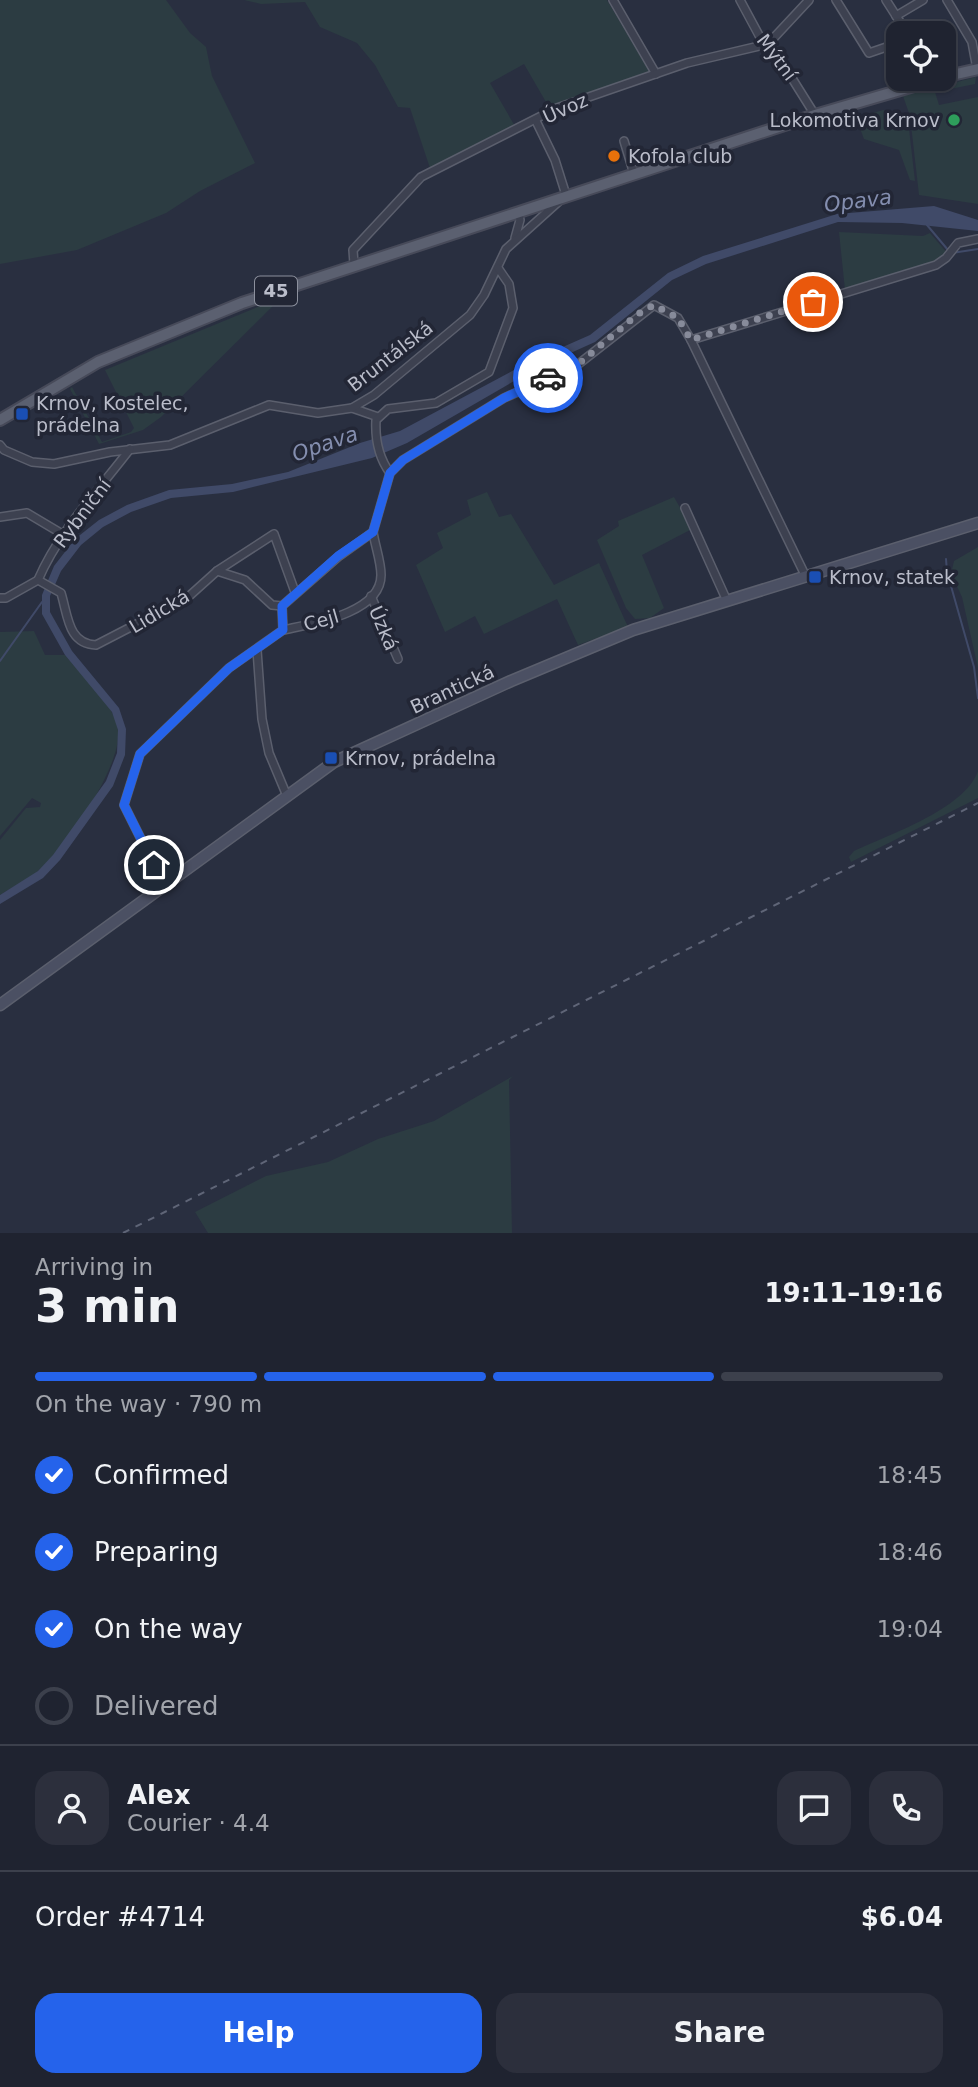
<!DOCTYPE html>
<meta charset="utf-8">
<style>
body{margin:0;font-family:"DejaVu Sans",sans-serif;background:#2c2f3c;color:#f1f3f6;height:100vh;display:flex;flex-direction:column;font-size:26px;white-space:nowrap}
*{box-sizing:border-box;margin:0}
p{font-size:23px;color:#a1a4ab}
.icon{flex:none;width:38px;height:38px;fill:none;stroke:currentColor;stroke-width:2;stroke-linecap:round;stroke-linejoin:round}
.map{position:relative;height:1233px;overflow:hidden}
.sheet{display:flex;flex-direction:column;background:#1f2330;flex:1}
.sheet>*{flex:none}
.tools{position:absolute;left:886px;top:21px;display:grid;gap:14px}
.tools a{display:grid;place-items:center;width:70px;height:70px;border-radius:14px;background:#1f2330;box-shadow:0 2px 5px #0004,0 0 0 2px #3c404c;font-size:35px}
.pin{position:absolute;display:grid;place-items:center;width:60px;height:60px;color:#fff;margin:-30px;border:4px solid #fff;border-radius:50%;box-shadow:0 2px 7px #0007}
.courier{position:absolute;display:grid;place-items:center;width:70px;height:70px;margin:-35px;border:5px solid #2563eb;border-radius:50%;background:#fff;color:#222;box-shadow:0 2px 9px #0007}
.head em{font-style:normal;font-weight:800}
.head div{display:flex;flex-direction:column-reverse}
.head{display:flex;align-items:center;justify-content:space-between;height:119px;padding:0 35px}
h1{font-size:46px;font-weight:800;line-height:52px}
.bar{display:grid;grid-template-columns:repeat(4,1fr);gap:10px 7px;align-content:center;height:84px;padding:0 35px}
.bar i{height:9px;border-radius:5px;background:#3c404c}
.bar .on{background:#2563eb}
.bar p{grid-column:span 4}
.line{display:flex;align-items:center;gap:18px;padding:0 35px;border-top:2px solid #3c404c}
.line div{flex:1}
.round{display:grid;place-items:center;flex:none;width:74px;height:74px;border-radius:21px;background:#2c2f3c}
ol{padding:0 35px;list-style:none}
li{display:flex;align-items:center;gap:21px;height:77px}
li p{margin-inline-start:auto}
li .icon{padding:7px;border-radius:50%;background:#2563eb;color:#fff;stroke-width:4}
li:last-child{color:#a1a4ab}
li i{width:38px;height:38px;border:4px solid #3c404c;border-radius:50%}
.action{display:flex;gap:14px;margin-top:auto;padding:14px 35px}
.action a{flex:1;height:80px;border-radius:21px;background:#2563eb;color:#fff;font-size:28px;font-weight:800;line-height:80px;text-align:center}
.action a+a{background:#2c2f3c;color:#f1f3f6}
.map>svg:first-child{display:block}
</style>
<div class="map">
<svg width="978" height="1233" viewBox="0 0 978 1233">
<rect width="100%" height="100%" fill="#292f40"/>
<g fill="#2c3c42">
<path d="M0,0H166L190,33L206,47L212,76L255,163L200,191L166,213L77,250L0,264Z"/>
<path d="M244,0H607L649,71L550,109L524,64L490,83L516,128L430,168L410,108L398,107L375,65L357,43L320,27L305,2L261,4Z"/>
<path d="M976,77L975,84L935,92L939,105L978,97V204L919,195L910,116L903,96Z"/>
<path d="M883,110L908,120L915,181L910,180L899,150L864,139L856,118Z"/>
<path d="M839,232L923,236L930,233L948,254L936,263L845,290Z"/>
<path d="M282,297L161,417L143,430L99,444L70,389L72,387L102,442L131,432L134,428L105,370Z"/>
<path d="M487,492L499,517L511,514L554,585L599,563L628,627L578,645L557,599L484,634L475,616L445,632L416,565L443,548L437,533L471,515L467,500Z"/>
<path d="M674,497L692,529L642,555L664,608L650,618L635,619L626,608L597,540L619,526L618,521Z"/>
<path d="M978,547V668L962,597L951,574L954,561Z"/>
<path d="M34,631L45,655H65C82,676 114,702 118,730C123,765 64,851 37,872C26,881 12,887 0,895V840L26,808L40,807L41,803L32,798L0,836V632Z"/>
<path d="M978,771V798L851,862L849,857L854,851C888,835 965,809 978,771Z"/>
<path d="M513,1076L509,1080L512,1233H208L195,1212L266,1176L328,1162L378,1139L434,1121Z"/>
</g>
<path fill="#404a68" d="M934,206L978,220V231L902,223L838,222L706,264L672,280L595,342L535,369L407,443L372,458L233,492L171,498L131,512L103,527L81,545L61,571L50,596V612L72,651L119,708L126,729L125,755L113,786L60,860L43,878L0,904V895L38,871L53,855L106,781L117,753L118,730L112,712L65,655L42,614V595L54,566L75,539L99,520L127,505L169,490L232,484L288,472L360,443L400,431L531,361L590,335L668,273L703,256L837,214Z"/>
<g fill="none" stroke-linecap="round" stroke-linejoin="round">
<g stroke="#404a68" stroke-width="2">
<path d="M927,225L948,250"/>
<path d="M952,253L978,249"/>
<path d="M946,559L947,572L974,667L978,698"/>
<path d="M0,661L42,602"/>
</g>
<g stroke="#5b5f6d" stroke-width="10">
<g id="street">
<path d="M613,0L656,74"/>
<path d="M740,0L761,39L773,48L815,115"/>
<path d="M836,0L869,53L898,43"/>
<path d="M886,0L907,33"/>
<path d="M947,0L972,42L977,69"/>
<path d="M896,16L923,0"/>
<path d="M624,141L634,174"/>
<path d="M515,238L520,220L518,211"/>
<path d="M354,264L353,250L421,177L557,108L687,63L768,44L809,0"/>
<path d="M691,340L806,577"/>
<path d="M352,408L378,417"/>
<path d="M0,445L4,450L32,462L54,464L110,452L170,445L269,405L318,413L352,408L374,395L470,315L484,295L506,249L566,195L555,160L536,121"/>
<path d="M390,473C379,458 375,439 376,420L388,409L436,403L489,372L513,308L509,284L498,268"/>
<path d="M685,508L727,601"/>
<path d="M0,517L27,513L64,535"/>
<path d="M217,571L274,534L295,592"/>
<path d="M38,580C59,531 98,491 130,449"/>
<path d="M371,596L398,659"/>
<path d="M0,598H6L38,580L61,593C68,616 68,644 96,645L187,598L217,571L245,580L272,605L282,606"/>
<path d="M283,630C310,624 381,614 381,575C381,561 375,546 373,532"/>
<path d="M257,650L262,719L269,753L287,796"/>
<path d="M164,885L124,805L140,754L229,668L283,630L282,606L338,557L373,532L390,473L403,460L504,398L576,366L654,305L678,318L691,340L936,265L946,258L958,243L978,239"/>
</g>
</g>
<g stroke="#5b5f6d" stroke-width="13">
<path id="secondary" d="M0,1005L334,762L511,681L633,630L978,523"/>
</g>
<g stroke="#474a59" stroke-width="14">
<g id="primary">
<path d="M943,77L978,69"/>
<path d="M0,420L98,362L242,303L815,115L938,79"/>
</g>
</g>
<use href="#street" stroke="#3d4150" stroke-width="7"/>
<use href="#secondary" stroke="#4b5063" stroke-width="10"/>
<use href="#primary" stroke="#5b6070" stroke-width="10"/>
<path stroke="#5f6577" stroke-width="2" stroke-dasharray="7 7" stroke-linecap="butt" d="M123,1233L978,803"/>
</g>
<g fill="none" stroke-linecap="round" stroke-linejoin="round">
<path stroke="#878b9a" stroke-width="7" stroke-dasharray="0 12.6" d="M548,378L576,366L638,314L654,305L678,318L691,340L813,302"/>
<path stroke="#2563eb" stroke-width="9" d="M154,865L124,805L140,754L229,668L283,630L282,606L338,556L373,532L390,473L403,460L504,398L548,378"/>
</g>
<circle fill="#2e9e5b" stroke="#222635" stroke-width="2.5" cx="954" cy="120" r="7"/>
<circle fill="#e8710a" stroke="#222635" stroke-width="2.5" cx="614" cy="156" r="7"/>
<g fill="#1a4fb4" stroke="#222635" stroke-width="2.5">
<rect x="15" y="407" width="14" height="14" rx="3.5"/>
<rect x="808" y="570" width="14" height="14" rx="3.5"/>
<rect x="324" y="751" width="14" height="14" rx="3.5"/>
</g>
<g text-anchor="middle" stroke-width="7" stroke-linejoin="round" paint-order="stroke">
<rect fill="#222635" stroke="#8c909d" stroke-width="2" x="255" y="276.5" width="42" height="29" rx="5"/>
<g font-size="18" font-weight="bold" fill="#babdca">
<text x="276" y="297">45</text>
</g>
<g font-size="19" fill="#babdca" stroke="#222635">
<text transform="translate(777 57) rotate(53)" y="7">Mýtní</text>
<text transform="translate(565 108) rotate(-24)" y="7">Úvoz</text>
<text transform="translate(390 356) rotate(-38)" y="7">Bruntálská</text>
<text transform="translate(82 513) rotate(-53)" y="7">Rybniční</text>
<text transform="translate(159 611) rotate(-31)" y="7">Lidická</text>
<text transform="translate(321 620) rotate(-16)" y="7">Cejl</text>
<text transform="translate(384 628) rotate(67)" y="7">Úzká</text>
<text transform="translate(452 689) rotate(-25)" y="7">Brantická</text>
</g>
<g font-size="19" fill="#babdca" stroke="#222635" text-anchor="start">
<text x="940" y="127" text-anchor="end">Lokomotiva Krnov</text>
<text x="628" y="163">Kofola club</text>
<text x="36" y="410">Krnov, Kostelec,<tspan x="36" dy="22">prádelna</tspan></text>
<text x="829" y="584">Krnov, statek</text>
<text x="345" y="765">Krnov, prádelna</text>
</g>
<g font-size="21" font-style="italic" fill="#848eaf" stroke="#222635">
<text transform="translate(858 201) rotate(-7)" y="7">Opava</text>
<text transform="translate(325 444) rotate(-19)" y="7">Opava</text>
</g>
</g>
</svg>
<div class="tools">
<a><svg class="icon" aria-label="locate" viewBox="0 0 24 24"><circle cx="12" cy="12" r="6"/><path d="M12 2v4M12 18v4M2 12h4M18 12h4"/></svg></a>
</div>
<div class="pin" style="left:813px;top:302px;background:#ea580c"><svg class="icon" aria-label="bag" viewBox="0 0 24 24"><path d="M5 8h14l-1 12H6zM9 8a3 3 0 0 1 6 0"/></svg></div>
<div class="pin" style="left:154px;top:865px;background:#1f2937"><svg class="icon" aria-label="home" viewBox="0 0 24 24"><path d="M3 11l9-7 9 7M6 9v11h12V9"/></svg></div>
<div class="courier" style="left:548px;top:378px"><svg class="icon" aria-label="car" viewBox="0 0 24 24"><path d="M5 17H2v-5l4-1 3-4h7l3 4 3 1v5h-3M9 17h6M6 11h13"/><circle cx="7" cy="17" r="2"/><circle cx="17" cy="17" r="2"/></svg></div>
</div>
<section class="sheet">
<div class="head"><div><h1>3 min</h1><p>Arriving in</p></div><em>19:11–19:16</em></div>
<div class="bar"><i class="on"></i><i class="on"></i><i class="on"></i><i></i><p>On the way · 790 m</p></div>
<ol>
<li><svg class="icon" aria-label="check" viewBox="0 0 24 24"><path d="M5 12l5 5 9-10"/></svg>Confirmed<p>18:45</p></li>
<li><svg class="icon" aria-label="check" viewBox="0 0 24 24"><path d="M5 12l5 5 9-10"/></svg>Preparing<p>18:46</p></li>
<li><svg class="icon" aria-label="check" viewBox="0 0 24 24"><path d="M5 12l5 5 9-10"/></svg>On the way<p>19:04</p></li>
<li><i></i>Delivered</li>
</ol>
<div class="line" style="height:126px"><a class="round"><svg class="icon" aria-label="person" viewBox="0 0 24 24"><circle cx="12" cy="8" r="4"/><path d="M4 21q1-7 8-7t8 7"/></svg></a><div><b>Alex</b><p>Courier · 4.4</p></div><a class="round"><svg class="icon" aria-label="chat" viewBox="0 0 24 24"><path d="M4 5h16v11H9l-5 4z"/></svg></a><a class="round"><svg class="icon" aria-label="phone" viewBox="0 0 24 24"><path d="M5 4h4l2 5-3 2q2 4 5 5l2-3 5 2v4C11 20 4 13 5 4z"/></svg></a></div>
<div class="line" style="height:91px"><div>Order #4714</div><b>$6.04</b></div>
<div class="action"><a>Help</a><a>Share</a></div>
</section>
